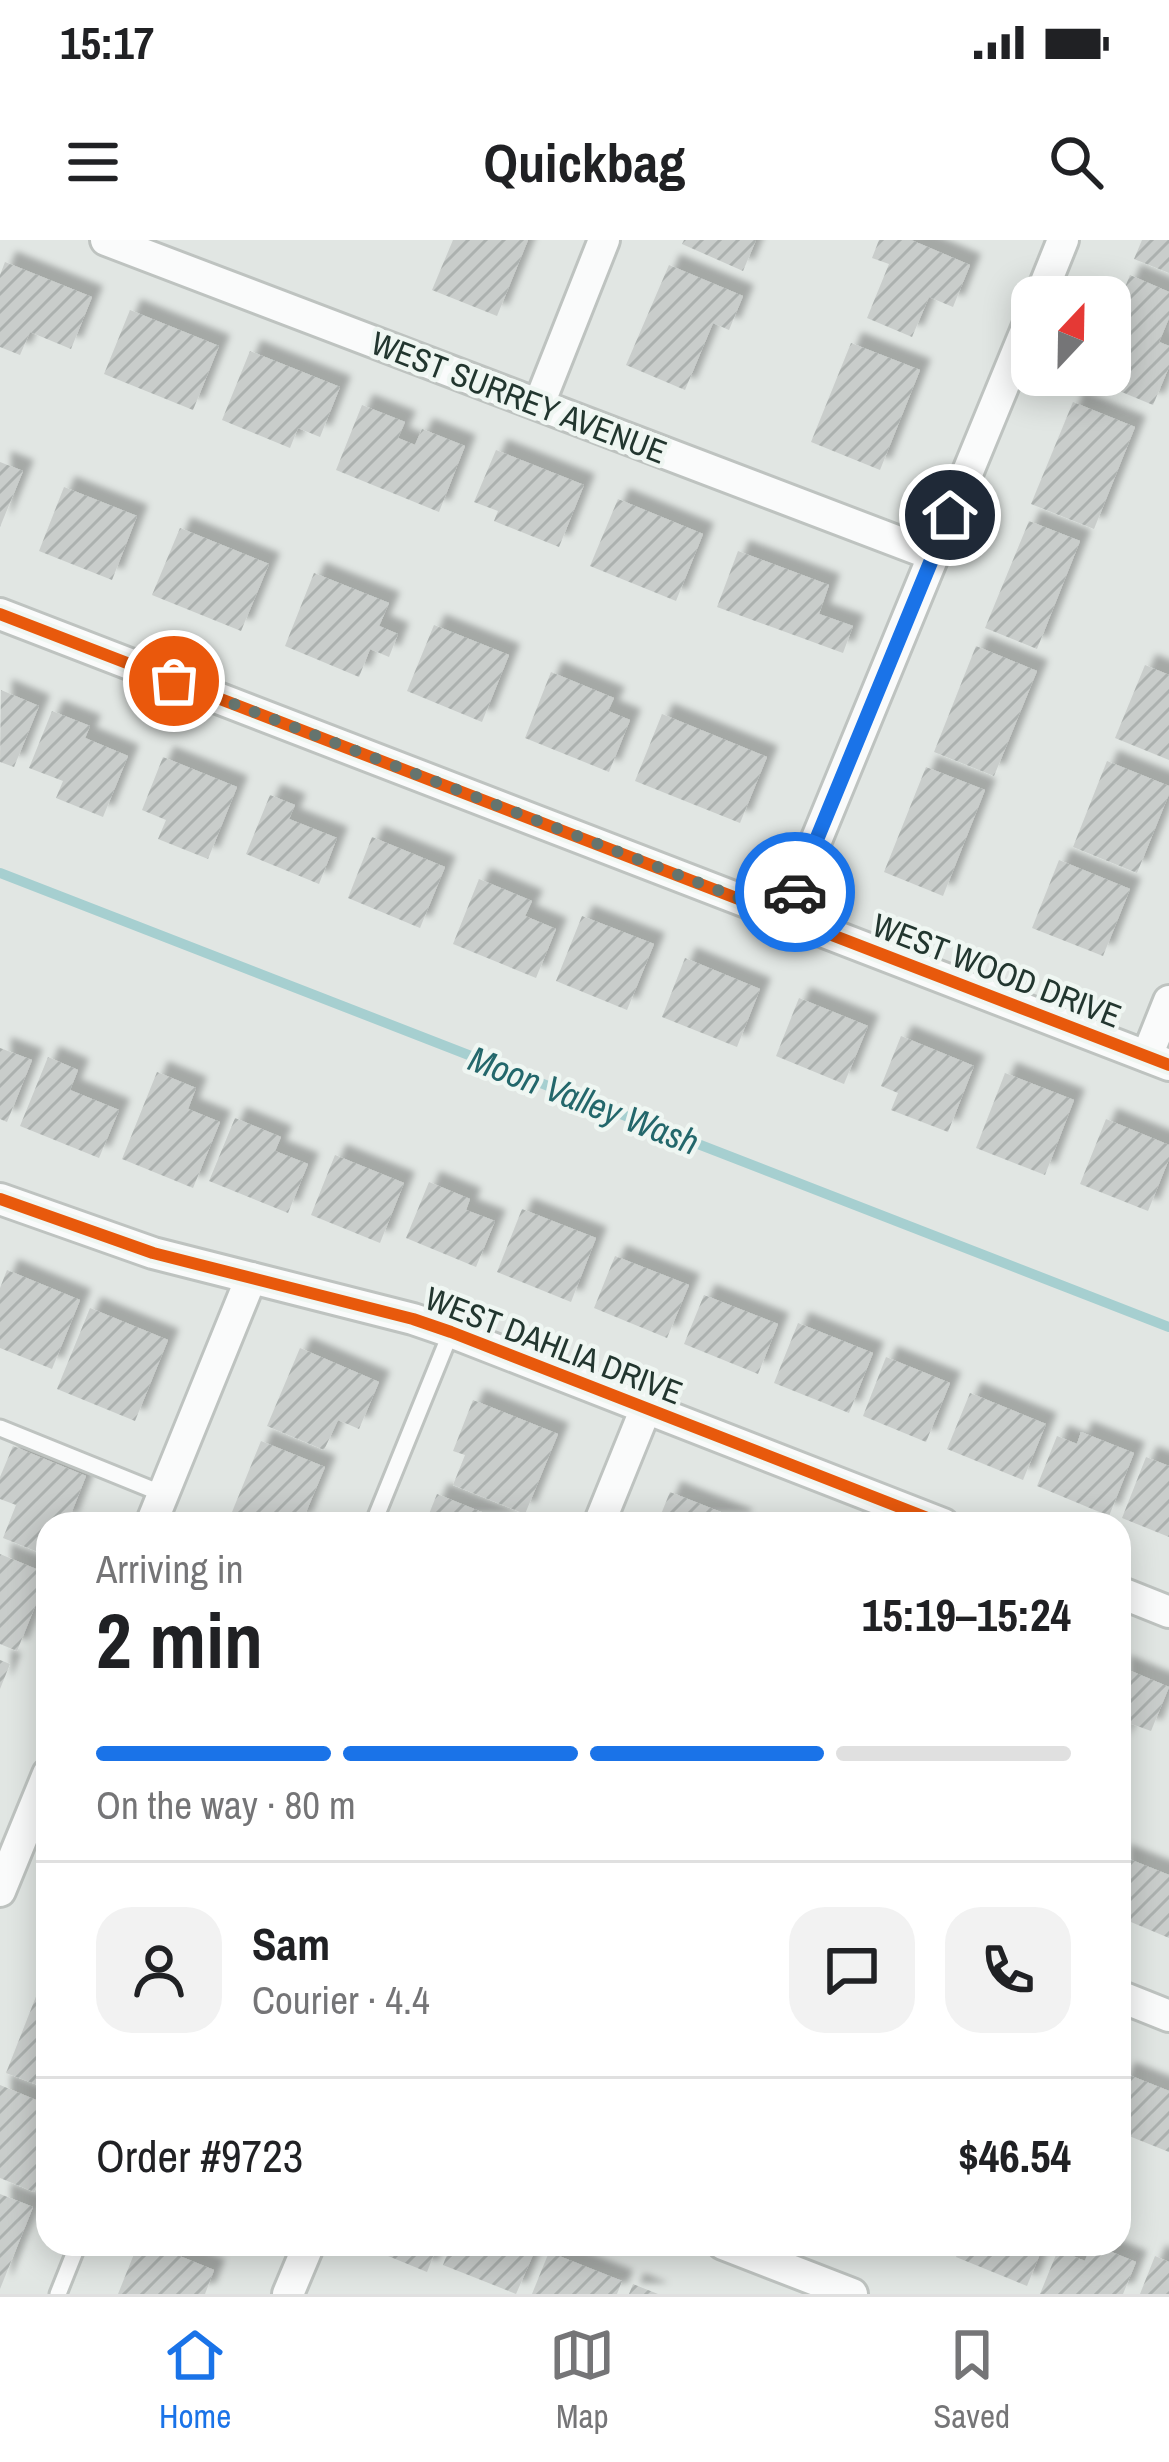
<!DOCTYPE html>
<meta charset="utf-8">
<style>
body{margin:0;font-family:"Archivo Narrow",sans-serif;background:#f2f2f2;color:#202124;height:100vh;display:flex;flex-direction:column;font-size:45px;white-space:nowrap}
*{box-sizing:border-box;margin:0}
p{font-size:39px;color:#757577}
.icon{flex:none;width:66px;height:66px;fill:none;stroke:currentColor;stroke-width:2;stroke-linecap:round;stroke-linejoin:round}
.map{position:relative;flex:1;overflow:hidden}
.details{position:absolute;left:36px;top:1272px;width:1095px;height:744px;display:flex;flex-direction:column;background:#fff;border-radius:36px;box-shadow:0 6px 30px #0003}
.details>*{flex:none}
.needle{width:78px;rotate:22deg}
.fabs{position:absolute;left:1011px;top:36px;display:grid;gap:24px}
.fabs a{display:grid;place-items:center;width:120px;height:120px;border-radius:24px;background:#fff;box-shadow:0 6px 30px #0003;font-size:60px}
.pin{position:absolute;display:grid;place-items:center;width:102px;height:102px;color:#fff;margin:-51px;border:6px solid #fff;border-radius:50%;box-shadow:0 3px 12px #0007}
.courier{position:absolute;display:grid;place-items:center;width:120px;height:120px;margin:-60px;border:9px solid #1a73e8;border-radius:50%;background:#fff;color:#222;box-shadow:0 3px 15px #0007}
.summary em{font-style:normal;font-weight:700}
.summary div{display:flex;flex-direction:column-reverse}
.summary{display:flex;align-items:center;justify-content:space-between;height:204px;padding:0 60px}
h1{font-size:78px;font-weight:700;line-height:90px}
.bar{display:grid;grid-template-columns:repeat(4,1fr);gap:18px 12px;align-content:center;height:144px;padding:0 60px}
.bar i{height:15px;border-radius:9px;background:#e0e0e0}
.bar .selected{background:#1a73e8}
.bar p{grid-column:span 4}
.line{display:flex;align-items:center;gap:30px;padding:0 60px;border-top:3px solid #e0e0e0}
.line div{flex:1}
.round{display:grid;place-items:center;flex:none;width:126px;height:126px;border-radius:36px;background:#f2f2f2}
.status{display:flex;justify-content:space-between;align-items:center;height:84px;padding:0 60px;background:#fff;direction:ltr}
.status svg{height:33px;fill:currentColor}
header{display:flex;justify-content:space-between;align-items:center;height:156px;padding:0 60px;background:#fff;font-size:54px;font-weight:700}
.tab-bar{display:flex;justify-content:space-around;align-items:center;height:168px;border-top:3px solid #e0e0e0;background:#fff;font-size:33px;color:#757577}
.tab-bar a{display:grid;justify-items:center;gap:6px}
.tab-bar .selected{color:#1a73e8}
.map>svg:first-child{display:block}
</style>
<div class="status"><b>15:17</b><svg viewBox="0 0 49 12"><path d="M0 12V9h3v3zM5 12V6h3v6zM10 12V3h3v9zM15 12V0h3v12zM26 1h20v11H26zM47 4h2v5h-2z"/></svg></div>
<header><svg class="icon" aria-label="menu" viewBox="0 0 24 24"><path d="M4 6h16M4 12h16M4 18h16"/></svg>Quickbag<svg class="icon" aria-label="search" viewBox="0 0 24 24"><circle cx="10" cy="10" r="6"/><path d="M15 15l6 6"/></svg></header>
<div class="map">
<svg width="1169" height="2054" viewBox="0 0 1169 2054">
<defs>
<pattern id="building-hatch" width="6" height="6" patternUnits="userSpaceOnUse" patternTransform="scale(3)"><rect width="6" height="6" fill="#c9cdcb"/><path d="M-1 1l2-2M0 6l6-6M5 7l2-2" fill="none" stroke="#acb1af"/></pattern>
<filter id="shadow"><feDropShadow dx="11" dy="-11" stdDeviation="3" flood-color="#0004"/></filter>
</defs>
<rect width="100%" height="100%" fill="#e1e6e3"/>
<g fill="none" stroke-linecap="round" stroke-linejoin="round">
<path stroke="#a6cfd0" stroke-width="10" d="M0,633L1169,1087"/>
</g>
<g fill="url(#building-hatch)" filter="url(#shadow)">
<path d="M453,0H528L497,76L432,50Z"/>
<path d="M684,0H756L743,31L682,4Z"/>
<path d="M879,0H911L970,25L953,67L929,57L912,97L867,78L889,24L872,18Z"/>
<path d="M1142,0H1169V33L1134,19Z"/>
<path d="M5,22L92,57L71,109L30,92L20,115L0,107V35Z"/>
<path d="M669,25L743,56L729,90L713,83L685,150L626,125Z"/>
<path d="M1130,35L1169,52V78L1159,102L1169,106V127L1153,165L1088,138L1089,135H1110V84Z"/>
<path d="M130,70L219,106L193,170L104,134Z"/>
<path d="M851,103L920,130L880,230L811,202Z"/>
<path d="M250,111L340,147L320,197L298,188L290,208L222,180Z"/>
<path d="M1073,162L1135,187L1094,289L1031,264Z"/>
<path d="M362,165L405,182L398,198L415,205L422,189L465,206L439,272L336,230Z"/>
<path d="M496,210L584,245L559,307L494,281L498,271L474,262Z"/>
<path d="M0,222L23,231L0,287Z"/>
<path d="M64,247L137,276L112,340L39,311Z"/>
<path d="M618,259L703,294L676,361L590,326Z"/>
<path d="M1029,281L1080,301L1037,409L985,388Z"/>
<path d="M180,288L269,324L241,391L152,355Z"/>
<path d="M738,311L829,345L819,374L853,386L843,413L717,367Z"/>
<path d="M314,333L389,363L379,386L398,394L389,417L370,409L359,437L285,406Z"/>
<path d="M434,385L509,415L482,482L407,451Z"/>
<path d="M976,406L1037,431L994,536L934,512Z"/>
<path d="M1145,425L1169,435V520L1115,498Z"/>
<path d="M551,432L614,458L608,471L630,480L609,532L525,498Z"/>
<path d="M1,450L39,466L14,527L0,522Z"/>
<path d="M52,471L90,486L85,498L128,516L103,577L56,558L63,541L29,528Z"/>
<path d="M662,474L767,517L740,583L635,541Z"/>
<path d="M163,517L237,547L208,619L158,599L166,580L142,570Z"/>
<path d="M1107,521L1169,546V554L1137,633L1073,607Z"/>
<path d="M926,527L985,550L943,656L884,632Z"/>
<path d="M270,555L295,565L289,579L337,598L319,644L246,614Z"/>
<path d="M372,597L445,627L420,688L348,658Z"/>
<path d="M1059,620L1130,649L1103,716L1032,688Z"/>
<path d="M479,639L532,661L525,676L556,689L536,738L453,704Z"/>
<path d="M582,676L654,704L627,770L556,741Z"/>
<path d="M685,718L760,749L737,807L662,777Z"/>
<path d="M799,758L868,786L844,844L776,816Z"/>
<path d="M901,796L974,826L948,892L891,870L898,853L881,846Z"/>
<path d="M0,808L32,820L7,882L0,879Z"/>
<path d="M48,817L78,830L70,850L119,870L99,918L20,886Z"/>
<path d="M157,832L196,848L188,869L220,882L193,948L122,919Z"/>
<path d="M1005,833L1074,860L1045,935L976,908Z"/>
<path d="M235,878L281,897L275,911L308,924L288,973L209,941Z"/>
<path d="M1106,879L1169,905V919L1148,971L1080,944Z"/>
<path d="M335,915L404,943L380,1003L311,975Z"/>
<path d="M429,942L470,959L466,970L495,981L476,1027L406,998Z"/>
<path d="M522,969L596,998L571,1062L497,1032Z"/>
<path d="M615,1016L689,1045L667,1098L594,1068Z"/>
<path d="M7,1030L80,1060L52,1129L0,1108V1048Z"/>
<path d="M704,1055L778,1084L758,1134L684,1104Z"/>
<path d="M90,1068L168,1100L135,1181L57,1149Z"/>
<path d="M798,1083L873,1113L849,1173L774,1143Z"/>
<path d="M300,1108L379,1142L359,1189L338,1180L324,1210L267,1186Z"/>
<path d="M886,1117L950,1143L926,1202L863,1176Z"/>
<path d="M970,1153L1046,1184L1023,1240L947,1209Z"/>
<path d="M473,1160L558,1194L525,1274L453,1245L465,1215L453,1211Z"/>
<path d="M1081,1192L1134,1213L1109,1276L1037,1246L1057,1196L1077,1204Z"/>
<path d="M261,1201L325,1227L301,1284H262L232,1272Z"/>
<path d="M13,1206L86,1236L67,1284H48V1316L3,1298L16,1265L0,1259V1237Z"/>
<path d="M1146,1217L1169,1226V1297L1122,1278Z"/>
<path d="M670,1252L741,1280L740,1284H657Z"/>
<path d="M437,1254L511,1284H425Z"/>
<path d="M0,1314L48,1334L17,1411L0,1404Z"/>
<path d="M0,1420L10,1424L0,1449Z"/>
<path d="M1119,1426L1169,1447L1151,1491L1129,1483L1119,1507Z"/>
<path d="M1119,1615L1169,1635V1698L1119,1677Z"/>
<path d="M37,1754L48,1758V1849L6,1833Z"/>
<path d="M1124,1833L1169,1851V1912L1119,1892V1845Z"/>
<path d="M0,1845L48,1865V1917L34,1952L0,1938Z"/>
<path d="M0,1954L33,1967L0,2049Z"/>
<path d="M138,2004H150L214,2030L205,2054H118Z"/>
<path d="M190,2004H224L219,2016Z"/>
<path d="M359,2004H438L427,2032Z"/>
<path d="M451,2004H527L536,2008L516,2054L443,2025Z"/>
<path d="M915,2004H946L942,2015Z"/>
<path d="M961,2004H1044L1027,2046L956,2017Z"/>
<path d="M1092,2004L1136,2022L1123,2054H1040L1058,2010L1085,2021Z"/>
<path d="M549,2012L622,2041L617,2054H532Z"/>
<path d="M1155,2016L1169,2022V2054H1140Z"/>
<path d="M633,2044L658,2054H629Z"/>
</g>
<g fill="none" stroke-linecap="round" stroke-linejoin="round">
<g stroke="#bec3c0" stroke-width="21">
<g id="service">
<path d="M0,1188L163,1254"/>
<path d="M373,1284L451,1092"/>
<path d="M58,2054L78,2004"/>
</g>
</g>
<g stroke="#bec3c0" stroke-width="36">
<g id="minor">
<path d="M106,0L933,315"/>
<path d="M1040,57L1063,0"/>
<path d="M539,164L604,0"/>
<path d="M0,374L1169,825"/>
<path d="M785,676L1032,76"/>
<path d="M1147,816L1169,761"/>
<path d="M0,959L153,1013L413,1079L451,1092L943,1284"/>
<path d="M151,1284L251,1038"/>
<path d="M599,1284L646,1168"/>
<path d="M1119,1352L1169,1372"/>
<path d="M0,1651L48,1534"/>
<path d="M1119,1756L1169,1776"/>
<path d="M723,2004L852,2054"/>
<path d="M288,2054L309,2004"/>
</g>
</g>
<use href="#service" stroke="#fafbfb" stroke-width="15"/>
<use href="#minor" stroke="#fafbfb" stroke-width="30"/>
<g stroke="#eff6f2" stroke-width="20">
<g id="cycleway">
<path d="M0,374L1169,825"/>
<path d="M0,959L153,1013L413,1079L451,1092L943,1284"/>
</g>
</g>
<use href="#cycleway" stroke="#e8590c" stroke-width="12"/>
</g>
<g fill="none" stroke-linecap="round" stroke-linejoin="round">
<path stroke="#65746e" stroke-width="12" stroke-dasharray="0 21.6" d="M174,441L785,676L795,652"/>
<path stroke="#1a73e8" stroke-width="15" d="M795,652L950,275"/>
</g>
<g text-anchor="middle" stroke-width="9" stroke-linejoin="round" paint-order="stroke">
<g font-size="33" fill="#22362f" stroke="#eff6f2">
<text transform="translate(519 157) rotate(21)" y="12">WEST SURREY AVENUE</text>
<text transform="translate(997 730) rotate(21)" y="12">WEST WOOD DRIVE</text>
<text transform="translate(554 1105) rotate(21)" y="12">WEST DAHLIA DRIVE</text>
</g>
<g font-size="36" font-style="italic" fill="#23676b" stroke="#eff6f2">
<text transform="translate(584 860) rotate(21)" y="13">Moon Valley Wash</text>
</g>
</g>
</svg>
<div class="fabs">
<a><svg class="needle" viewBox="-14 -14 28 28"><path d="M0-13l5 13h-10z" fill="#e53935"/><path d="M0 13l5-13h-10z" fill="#757577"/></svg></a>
</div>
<div class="pin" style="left:174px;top:441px;background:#ea580c"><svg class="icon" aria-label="bag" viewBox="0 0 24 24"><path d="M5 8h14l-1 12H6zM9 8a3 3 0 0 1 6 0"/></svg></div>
<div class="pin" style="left:950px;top:275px;background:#1f2937"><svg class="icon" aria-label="home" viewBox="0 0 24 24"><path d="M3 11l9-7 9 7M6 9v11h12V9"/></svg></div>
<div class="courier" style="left:795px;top:652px"><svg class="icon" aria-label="car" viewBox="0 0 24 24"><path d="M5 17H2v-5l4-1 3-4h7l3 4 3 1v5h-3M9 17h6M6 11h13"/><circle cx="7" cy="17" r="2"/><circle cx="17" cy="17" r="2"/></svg></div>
<section class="details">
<div class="summary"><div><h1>2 min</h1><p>Arriving in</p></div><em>15:19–15:24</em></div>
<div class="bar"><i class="selected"></i><i class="selected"></i><i class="selected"></i><i></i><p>On the way · 80 m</p></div>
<div class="line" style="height:216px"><a class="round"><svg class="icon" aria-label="person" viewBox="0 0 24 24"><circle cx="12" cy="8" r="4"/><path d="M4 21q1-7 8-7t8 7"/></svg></a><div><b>Sam</b><p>Courier · 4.4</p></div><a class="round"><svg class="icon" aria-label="chat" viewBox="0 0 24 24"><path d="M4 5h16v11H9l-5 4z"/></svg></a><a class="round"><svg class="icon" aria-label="phone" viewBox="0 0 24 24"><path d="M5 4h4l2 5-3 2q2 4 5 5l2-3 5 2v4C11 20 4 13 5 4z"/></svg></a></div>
<div class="line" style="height:156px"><div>Order #9723</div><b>$46.54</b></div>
</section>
</div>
<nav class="tab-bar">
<a class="selected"><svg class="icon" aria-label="home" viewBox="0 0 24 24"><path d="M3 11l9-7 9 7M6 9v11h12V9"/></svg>Home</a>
<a><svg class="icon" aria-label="map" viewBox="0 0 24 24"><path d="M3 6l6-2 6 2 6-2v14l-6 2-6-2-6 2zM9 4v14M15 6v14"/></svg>Map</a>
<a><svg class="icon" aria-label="saved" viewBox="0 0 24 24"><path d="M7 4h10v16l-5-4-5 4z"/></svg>Saved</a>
</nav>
